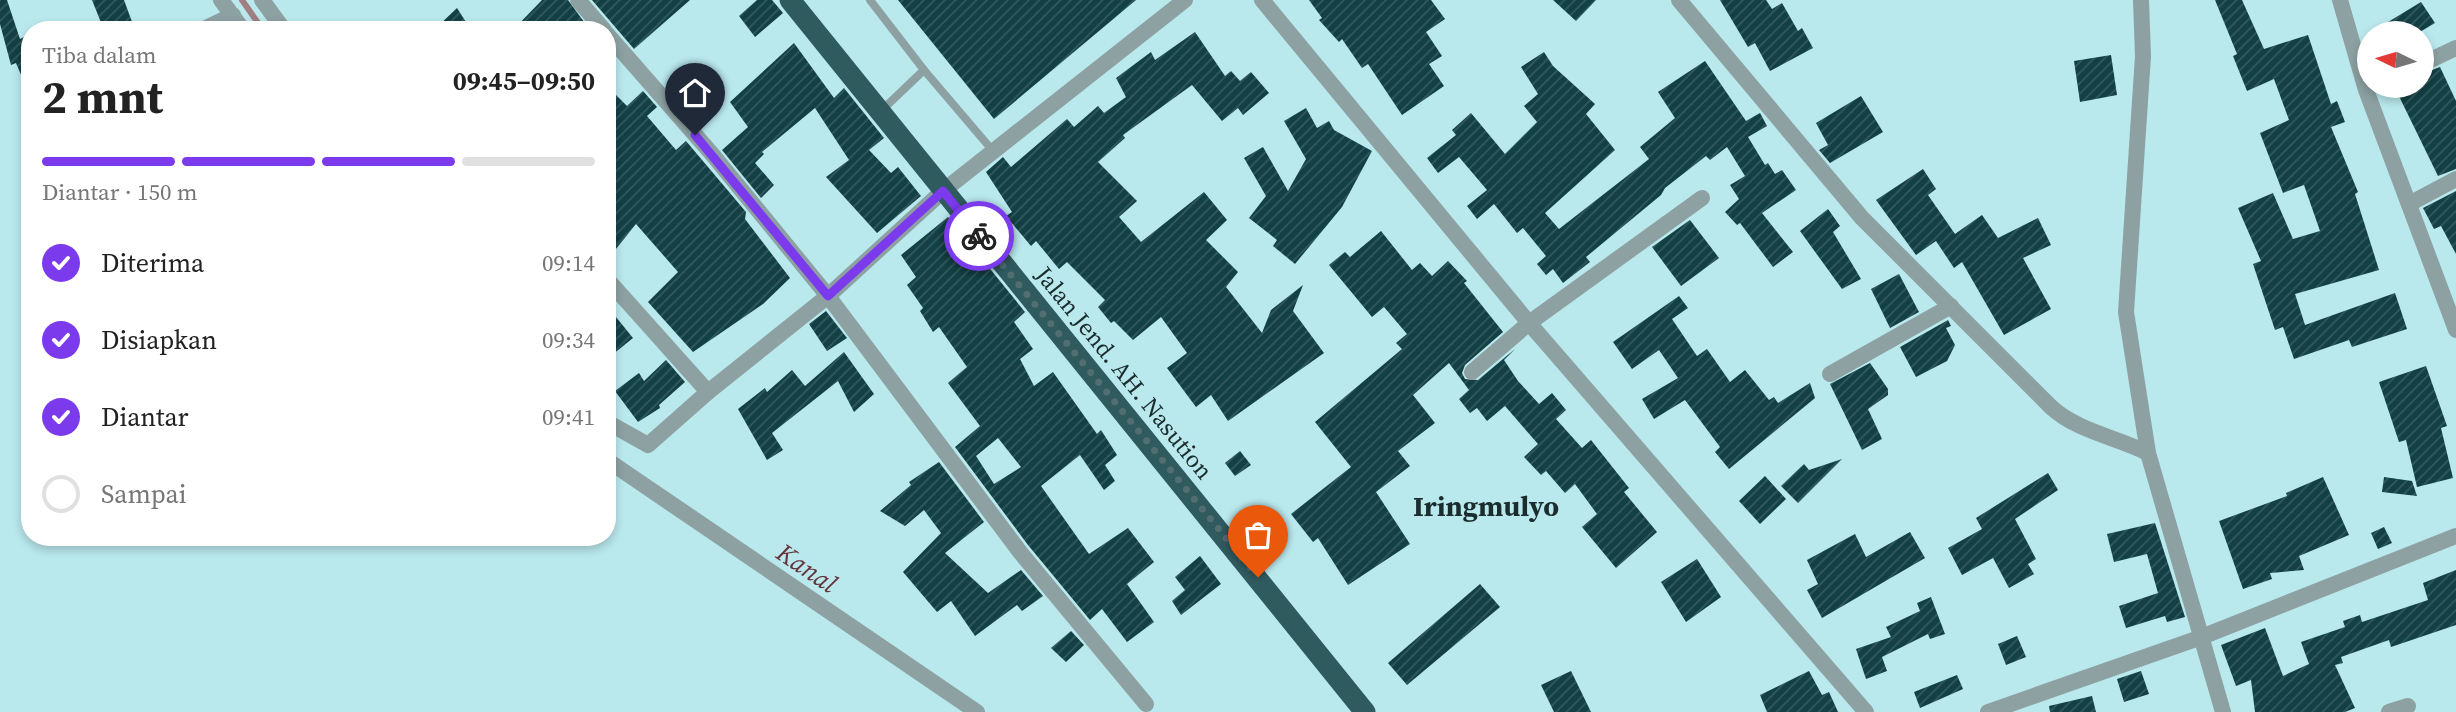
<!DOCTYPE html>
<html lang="id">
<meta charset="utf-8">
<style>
body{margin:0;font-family:"Source Serif 4",serif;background:#f2f2f2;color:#222;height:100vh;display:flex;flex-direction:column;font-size:26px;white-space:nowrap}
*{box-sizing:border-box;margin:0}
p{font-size:23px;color:#767676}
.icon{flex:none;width:38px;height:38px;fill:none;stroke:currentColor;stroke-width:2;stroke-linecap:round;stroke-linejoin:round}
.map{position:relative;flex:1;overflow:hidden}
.drawer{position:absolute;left:21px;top:21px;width:595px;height:525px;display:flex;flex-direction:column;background:#fff;border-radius:28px;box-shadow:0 4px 10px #0003}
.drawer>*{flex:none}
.needle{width:46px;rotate:275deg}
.tools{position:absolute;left:2357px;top:21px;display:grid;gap:14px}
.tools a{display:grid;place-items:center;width:77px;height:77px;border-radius:50%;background:#fff;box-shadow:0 4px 10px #0003;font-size:35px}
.pin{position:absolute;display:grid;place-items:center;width:60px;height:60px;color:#fff;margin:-72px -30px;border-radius:50% 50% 50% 0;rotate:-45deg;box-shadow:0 0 7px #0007}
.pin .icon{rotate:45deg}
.courier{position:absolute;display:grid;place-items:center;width:70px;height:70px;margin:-35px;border:5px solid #7c3aed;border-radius:50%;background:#fff;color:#222;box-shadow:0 2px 9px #0007}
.headline em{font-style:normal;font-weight:700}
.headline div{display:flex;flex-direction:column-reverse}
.headline{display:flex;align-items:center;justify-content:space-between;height:119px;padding:0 21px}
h1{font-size:46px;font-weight:700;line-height:52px}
.bar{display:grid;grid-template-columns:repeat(4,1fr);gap:10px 7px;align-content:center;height:84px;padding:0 21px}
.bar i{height:9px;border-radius:5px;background:#e0e0e0}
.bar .current{background:#7c3aed}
.bar p{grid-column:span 4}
ol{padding:0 21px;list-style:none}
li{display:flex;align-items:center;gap:21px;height:77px}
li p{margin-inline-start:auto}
li .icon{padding:7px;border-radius:50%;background:#7c3aed;color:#fff;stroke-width:4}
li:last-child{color:#767676}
li i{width:38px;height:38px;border:4px solid #e0e0e0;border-radius:50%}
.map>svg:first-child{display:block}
</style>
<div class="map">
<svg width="2456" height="712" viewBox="0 0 2456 712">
<defs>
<pattern id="building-hatch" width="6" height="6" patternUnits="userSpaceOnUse" patternTransform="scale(1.75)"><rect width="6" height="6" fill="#124044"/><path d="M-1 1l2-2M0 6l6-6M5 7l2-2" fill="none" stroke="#345a5d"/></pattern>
</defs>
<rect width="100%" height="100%" fill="#b9e8ed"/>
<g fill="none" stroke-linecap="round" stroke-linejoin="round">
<path stroke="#a07e81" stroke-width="6" d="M242,0L263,30"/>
</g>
<g fill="url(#building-hatch)" fill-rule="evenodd">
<path d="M0,0H7L20,39L24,37L30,54V96L16,63L11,65L0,24Z"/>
<path d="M92,0H124L135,30H104Z"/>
<path d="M542,0H568L590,30H513Z"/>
<path d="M592,0H690L634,49Z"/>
<path d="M757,0H772L783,13L755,37L739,16Z"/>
<path d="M898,0H1136L994,119Z"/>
<path d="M1309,0H1431L1445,19L1426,32L1442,56L1429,64L1444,86L1402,115L1368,64L1362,68L1342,39L1339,42L1319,20L1322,18Z"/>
<path d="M1553,0H1596L1576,21Z"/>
<path d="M1720,0H1766L1772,9L1782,3L1798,31L1802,28L1813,48L1770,71L1755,43L1748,47Z"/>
<path d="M2215,0H2242L2264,49L2308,35L2331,104L2337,101L2345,122L2331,127L2358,192L2355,194L2379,270L2295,294L2305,325L2395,293L2407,329L2352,347L2349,340L2294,359L2283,327L2275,330L2253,264L2261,261L2238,208L2273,193L2293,239L2320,231L2304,185L2283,193L2260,133L2289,120L2274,79L2247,91L2233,56L2237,54Z"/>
<path d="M2421,2L2435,23L2418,33H2370Z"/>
<path d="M457,8L471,30H434Z"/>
<path d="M1195,32L1225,76L1231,71L1240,81L1251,72L1269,93L1243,115L1238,108L1222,121L1192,85L1123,135L1125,138L1098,162L1137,201L1119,217L1141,242L1204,192L1227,220L1206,240L1238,272L1226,287L1262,333L1271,310L1303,285L1293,311L1324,353L1228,421L1211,395L1196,407L1167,368L1187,353L1161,317L1133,340L1114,321L1111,323L1098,307L1105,300L1067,262L1059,269L1036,241L1031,246L1006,216L1012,212L986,172L1003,157L1011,167L1067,119L1074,127L1098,106L1104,113L1126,97L1116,78L1151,52L1155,60Z"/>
<path d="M794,43L834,98L844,88L884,138L869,150L891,173L898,167L921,196L877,233L826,177L849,160L815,108L762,152L764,154L755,163L774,185L761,198L722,150L748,127L730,102Z"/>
<path d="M1544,52L1553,66L1595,104L1586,114L1615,150L1545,213L1559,229L1649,159L1640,147L1675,118L1658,92L1705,61L1746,121L1760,113L1767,126L1748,137L1765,165L1768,163L1775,174L1782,170L1796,190L1762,213L1793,252L1773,267L1740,223L1737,225L1725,212L1739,199L1730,185L1745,176L1727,147L1710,160L1706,156L1665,188L1661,195L1586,257L1590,262L1563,283L1553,269L1546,275L1537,264L1546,256L1523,228L1517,233L1494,204L1477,219L1467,206L1487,190L1459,157L1438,173L1427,158L1456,135L1452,130L1471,113L1505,154L1537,122L1524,106L1538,94L1521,67Z"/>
<path d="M2111,55L2117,95L2080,102L2074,61Z"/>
<path d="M2440,67L2456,101V169L2438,176L2394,86H2422V74Z"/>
<path d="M607,86L627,106L643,91L657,107L647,116L676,150L686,141L746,212L745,219L790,278L763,304L693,352L648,302L678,272L636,224L607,260Z"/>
<path d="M1861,96L1883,132L1830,163L1819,150L1828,145L1816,123Z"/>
<path d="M1306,108L1317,128L1329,121L1334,130L1372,151L1342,207L1295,264L1273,246L1277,240L1249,218L1266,196L1244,158L1263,147L1288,191L1306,159L1284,121Z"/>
<path d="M1923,169L1936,189L1928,195L1955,234L1982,215L1998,238L2038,218L2051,245L2023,258L2051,309L2004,335L1962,262L1954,268L1936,241L1916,255L1876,200Z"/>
<path d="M2456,191V254L2441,226L2434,229L2423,208Z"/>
<path d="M1828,209L1840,226L1833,232L1861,279L1842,289L1800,231Z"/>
<path d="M948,217L1025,312L1014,322L1033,349L1020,359L1034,386L1053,372L1097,434L1101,430L1117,455L1105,465L1115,481L1104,490L1080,455L1041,486L1089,554L1128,528L1154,562L1127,584L1154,622L1127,642L1102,609L1090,620L1028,545L955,447L980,426L948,383L967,367L939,327L933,332L920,311L923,308L907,285L916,277L901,255ZM998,438L1021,467L994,484L976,456Z"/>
<path d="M1690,220L1719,258L1681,286L1652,247Z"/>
<path d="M1381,231L1412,270L1420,263L1432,276L1448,261L1467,281L1464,283L1503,332L1465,365L1462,373L1465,379L1478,380L1515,349L1504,360L1518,381L1539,404L1552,393L1566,410L1556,419L1582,448L1591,440L1629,488L1624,492L1657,532L1616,568L1582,527L1597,514L1575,484L1565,493L1546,471L1541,475L1524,457L1538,444L1505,406L1487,421L1477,408L1470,413L1459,399L1469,390L1449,363L1413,395L1435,423L1398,451L1410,466L1376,492L1410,544L1348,585L1318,538L1313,542L1291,514L1351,467L1315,422L1402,349L1396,343L1407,334L1384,307L1372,317L1329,265L1345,252L1350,257Z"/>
<path d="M1899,274L1919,312L1890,328L1871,289Z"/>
<path d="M1679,296L1688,308L1672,319L1697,356L1707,349L1730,382L1745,370L1769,400L1774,397L1778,403L1810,383L1815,398L1729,469L1715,452L1720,447L1685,400L1654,419L1642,399L1678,378L1659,350L1632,369L1613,342Z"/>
<path d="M607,306L633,338L607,359Z"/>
<path d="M826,311L847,338L827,351L809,324Z"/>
<path d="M1948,320L1951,326L1946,328L1955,345L1947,361L1916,377L1900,347Z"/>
<path d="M844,352L874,394L854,412L838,381L772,433L783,450L767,460L738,409L765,388L767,392L792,370L805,386Z"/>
<path d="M666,360L685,382L659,405L660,408L638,422L615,391L639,373L644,381Z"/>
<path d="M1870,363L1888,389V395L1868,409L1882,439L1862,450L1830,384Z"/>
<path d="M2426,366L2447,426L2441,428L2453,478L2417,487L2406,440L2399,442L2379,382Z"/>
<path d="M1240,451L1251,465L1235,476L1225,463Z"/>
<path d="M1842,459L1798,503L1781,486L1804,464L1809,470Z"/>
<path d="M939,462L984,522L945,553L988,593L1021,570L1043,596L1022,611L1017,605L975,636L951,601L937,612L903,572L941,533L924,510L905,526L880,511L911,485L909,482Z"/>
<path d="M2048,473L2058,490L2015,519L2036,559L2028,564L2034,574L2009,588L1993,558L1962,575L1948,548L1982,529L1976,518Z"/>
<path d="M1765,476L1786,499L1760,524L1739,501Z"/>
<path d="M2323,477L2349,535L2299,556L2304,570L2270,573L2272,579L2243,589L2219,521L2287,496L2286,493Z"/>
<path d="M2384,477L2412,481L2417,496L2382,492Z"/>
<path d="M2155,523L2185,617L2167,622L2165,616L2126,628L2119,606L2158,593L2147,554L2114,562L2107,534Z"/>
<path d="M2384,527L2392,543L2378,549L2371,533Z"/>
<path d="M1910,532L1925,558L1822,618L1807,590L1818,584L1807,560L1855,534L1866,557Z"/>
<path d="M1200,556L1221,584L1181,615L1172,601L1185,590L1175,577Z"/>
<path d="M1697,559L1721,597L1686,622L1661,582Z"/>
<path d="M2456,570V625L2391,647L2389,640L2341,657L2343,663L2335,665L2355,708L2345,712H2255L2251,680L2236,686L2221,645L2265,628L2283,676L2309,664L2301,642L2345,627L2343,621L2360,615L2362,622L2428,600L2423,583Z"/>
<path d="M1480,584L1500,607L1407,685L1388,663Z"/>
<path d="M1931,597L1945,634L1930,639L1928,634L1882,657L1887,671L1866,679L1856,649L1891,637L1886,627L1920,611L1917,603Z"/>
<path d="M1071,631L1084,645L1066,662L1051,648Z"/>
<path d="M2017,636L2026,657L2006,665L1998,644Z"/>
<path d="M1571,671L1591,712H1554L1541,685Z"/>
<path d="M1809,671L1822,695L1829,692L1838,712H1767L1760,695Z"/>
<path d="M2141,671L2149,694L2124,702L2117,679Z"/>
<path d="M1957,675L1963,689L1920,708L1914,692Z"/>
<path d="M2092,696L2096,712H2050L2049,706Z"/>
</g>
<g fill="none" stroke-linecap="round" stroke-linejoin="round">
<g stroke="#8da1a2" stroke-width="8">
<path d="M870,0L924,70"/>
<path d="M881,111L924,70L993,151"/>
</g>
<g stroke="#8da1a2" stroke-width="16">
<path d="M221,0L243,30"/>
<path d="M262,0L284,30"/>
<path d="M578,0L604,30"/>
<path d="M1262,0L1529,323L1866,712"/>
<path d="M1679,0L1862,218L2051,407C2077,431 2116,437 2148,453"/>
<path d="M2141,0L2143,56L2126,312L2148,453L2223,712"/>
<path d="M2340,0L2366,90L2456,330"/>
<path d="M202,30L233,15"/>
<path d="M607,34L712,154L828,296L1020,552L1146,704"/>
<path d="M2422,64L2456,48"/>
<path d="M2409,204L2456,179"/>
<path d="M607,279L708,392"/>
<path d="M1472,372L1529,323L1702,198"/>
<path d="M1830,374L1951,306"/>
<path d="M607,422L648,445L708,392L828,296L943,191L1185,0"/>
<path d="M607,460L977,712"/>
<path d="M1988,712L2199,638L2456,536"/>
<path d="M2389,712L2408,706"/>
</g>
<path stroke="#2f5a5e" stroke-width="21" d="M790,0L1365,712"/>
</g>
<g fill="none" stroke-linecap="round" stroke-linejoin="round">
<path stroke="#526e71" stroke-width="7" stroke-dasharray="0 12.6" d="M979,236L1258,577"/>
<path stroke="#7c3aed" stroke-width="9" d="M695,135L828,296L943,191L979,236"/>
</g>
<g text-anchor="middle" stroke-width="7" stroke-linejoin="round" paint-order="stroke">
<g font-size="24" fill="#1a2c2e" stroke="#b9e8ed">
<text transform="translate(1124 373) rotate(51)" y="8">Jalan Jend. AH. Nasution</text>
</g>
<g font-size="26" font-style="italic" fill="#653339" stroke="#b9e8ed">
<text transform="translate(807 568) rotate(34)" y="9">Kanal</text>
</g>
<g font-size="28" font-weight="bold" fill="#1a2c2e" stroke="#b9e8ed">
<text x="1486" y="516">Iringmulyo</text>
</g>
</g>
</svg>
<div class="tools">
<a><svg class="needle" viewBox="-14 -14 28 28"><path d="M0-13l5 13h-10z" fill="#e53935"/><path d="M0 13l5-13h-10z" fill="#767676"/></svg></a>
</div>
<div class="pin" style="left:1258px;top:577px;background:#ea580c"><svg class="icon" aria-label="bag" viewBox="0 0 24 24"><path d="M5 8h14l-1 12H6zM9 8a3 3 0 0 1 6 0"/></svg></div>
<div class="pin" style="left:695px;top:135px;background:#1f2937"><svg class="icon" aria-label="home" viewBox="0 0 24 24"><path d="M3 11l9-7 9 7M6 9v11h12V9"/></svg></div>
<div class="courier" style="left:979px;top:236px"><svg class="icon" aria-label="bike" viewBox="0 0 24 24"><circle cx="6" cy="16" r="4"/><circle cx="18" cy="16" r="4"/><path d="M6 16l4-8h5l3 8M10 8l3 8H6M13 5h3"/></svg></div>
<section class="drawer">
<div class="headline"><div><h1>2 mnt</h1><p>Tiba dalam</p></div><em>09:45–09:50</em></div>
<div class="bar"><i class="current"></i><i class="current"></i><i class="current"></i><i></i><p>Diantar · 150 m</p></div>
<ol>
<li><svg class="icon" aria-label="check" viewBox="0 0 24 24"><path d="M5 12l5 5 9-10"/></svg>Diterima<p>09:14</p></li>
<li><svg class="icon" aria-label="check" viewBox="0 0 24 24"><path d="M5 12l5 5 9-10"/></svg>Disiapkan<p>09:34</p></li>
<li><svg class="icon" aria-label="check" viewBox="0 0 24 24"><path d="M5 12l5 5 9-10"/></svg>Diantar<p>09:41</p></li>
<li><i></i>Sampai</li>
</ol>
</section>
</div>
